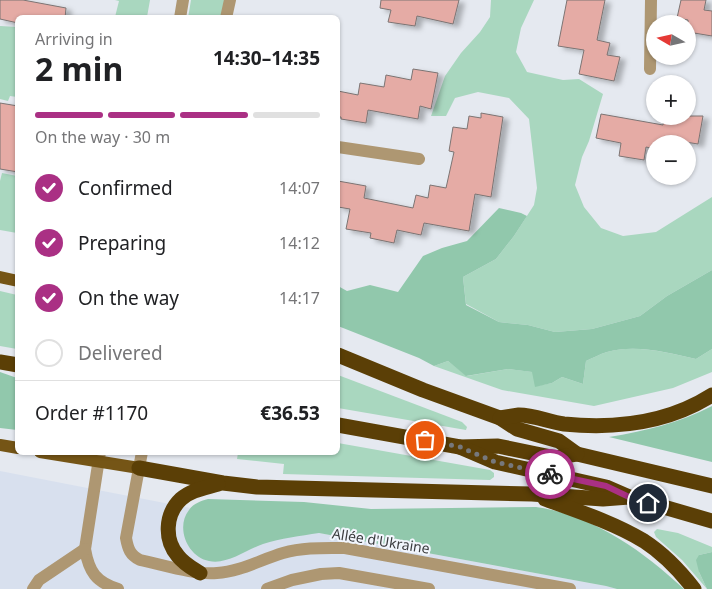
<!DOCTYPE html>
<meta charset="utf-8">
<style>
body{margin:0;font-family:"Noto Sans",sans-serif;background:#f2f2f2;color:#202124;height:100vh;display:flex;flex-direction:column;font-size:19px;white-space:nowrap}
*{box-sizing:border-box;margin:0}
p{font-size:16px;color:#757577}
.icon{flex:none;width:28px;height:28px;fill:none;stroke:currentColor;stroke-width:2;stroke-linecap:round;stroke-linejoin:round}
.map{position:relative;flex:1;overflow:hidden}
.details{position:absolute;left:15px;top:15px;width:325px;height:440px;display:flex;flex-direction:column;background:#fff;border-radius:8px;box-shadow:0 1px 4px #0004}
.details>*{flex:none}
.needle{width:32px;rotate:279deg}
.controls{position:absolute;left:646px;top:15px;display:grid;gap:10px}
.controls a{display:grid;place-items:center;width:50px;height:50px;border-radius:50%;background:#fff;box-shadow:0 1px 4px #0004;font-size:25px}
.pin{position:absolute;display:grid;place-items:center;width:42px;height:42px;color:#fff;margin:-21px;border:2px solid #fff;border-radius:50%;box-shadow:0 1px 5px #0007}
.courier{position:absolute;display:grid;place-items:center;width:50px;height:50px;margin:-25px;border:4px solid #aa3084;border-radius:50%;background:#fff;color:#222;box-shadow:0 1px 6px #0007}
.overview em{font-style:normal;font-weight:700}
.overview div{display:flex;flex-direction:column-reverse}
.overview{display:flex;align-items:center;justify-content:space-between;height:85px;padding:0 20px}
h1{font-size:32px;font-weight:700;line-height:38px}
.bar{display:grid;grid-template-columns:repeat(4,1fr);gap:8px 5px;align-content:center;height:60px;padding:0 20px}
.bar i{height:6px;border-radius:4px;background:#e0e0e0}
.bar .active{background:#aa3084}
.bar p{grid-column:span 4}
.line{display:flex;align-items:center;gap:12px;padding:0 20px;border-top:1px solid #e0e0e0}
.line div{flex:1}
ol{padding:0 20px;list-style:none}
li{display:flex;align-items:center;gap:15px;height:55px}
li p{margin-inline-start:auto}
li .icon{padding:5px;border-radius:50%;background:#aa3084;color:#fff;stroke-width:4}
li:last-child{color:#757577}
li i{width:28px;height:28px;border:2px solid #e0e0e0;border-radius:50%}
.map>svg:first-child{display:block}
</style>
<div class="map">
<svg width="712" height="589" viewBox="0 0 712 589">
<defs>
<filter id="shadow"><feDropShadow dx="5.5" dy="3" stdDeviation="2.5" flood-color="#0004"/></filter>
</defs>
<rect width="100%" height="100%" fill="#e5e9f0"/>
<path fill="#d8e0ee" d="M0,471L319,533L606,586L617,589H0Z"/>
<g fill="#a9d7bf">
<path d="M115,0H150L147,17H115L119,1Z"/>
<path d="M191,0H225L222,17L188,18Z"/>
<path d="M491,0H534L521,28L516,52L527,72L563,80L579,79L603,94L589,141L582,157L575,185L584,207L601,228L623,236L656,232L712,197V270L667,296L640,316L592,329L555,332L528,325L499,322L466,304L463,277L496,259L514,236L534,205L537,188L529,119L509,98L478,92L455,98L446,116H431L445,76L461,53L480,32L490,17Z"/>
<path d="M0,26L17,27V97L10,96L8,101L0,99Z"/>
<path d="M2,173L17,176V233L0,230V181Z"/>
<path d="M0,291L17,295V349L0,346Z"/>
<path d="M712,349V372L673,388L594,406L502,390L434,366L448,361L467,376L508,369L533,372L536,386L552,383L562,377L583,384L586,361C593,358 600,354 607,352C636,344 668,353 696,359Z"/>
<path d="M338,375L462,422L467,427L466,430L338,408Z"/>
<path d="M338,443L490,470L494,473V477L490,480L283,474L284,464L237,459L238,453L338,452Z"/>
<path d="M657,529L678,533L712,547V552L699,555V572L707,589L682,560L656,537L654,532Z"/>
</g>
<g fill="#91c8ac">
<path d="M499,208L521,213L527,216L514,236L496,259L463,277L466,305L499,322L528,325L555,332L592,329L640,316L667,296L712,270V349L696,359C668,353 637,344 607,352C600,354 593,358 586,361L583,384L562,377L552,383L535,387L532,372L508,369L466,376L448,361L434,366L419,358L338,326V286L347,291L370,285L398,292L423,256L442,248L467,241Z"/>
<path d="M0,372L17,378V430L0,428Z"/>
<path d="M712,406V462L609,437C645,431 679,423 712,406Z"/>
<path d="M208,499L304,502L371,509L536,507C593,515 643,551 684,589H617L606,586L319,533C300,536 281,538 263,544C246,550 227,565 209,561C188,557 175,528 189,510C194,503 201,501 208,499Z"/>
<path d="M712,552V589H707L699,572L696,560L699,555Z"/>
</g>
<g fill="#e5aba5" stroke="#7c7473" filter="url(#shadow)">
<path d="M0,0H23L66,8L65,18H18V23L0,19Z"/>
<path d="M381,0H459L453,24L417,16L415,26L388,22L391,10L380,8Z"/>
<path d="M567,0H605L597,40L610,43L607,55L620,57L614,81L579,74L584,50L558,46Z"/>
<path d="M681,0H706L704,10L712,11V36L688,32V20L677,18Z"/>
<path d="M413,69L438,73L431,109L420,106L418,119L368,110L366,123L341,119V117H338V91L358,95L360,83L384,87L386,75L411,80Z"/>
<path d="M0,103L18,106V172L0,169Z"/>
<path d="M481,113L503,117L491,197L475,194L469,231L424,223L421,235L397,230L394,243L370,238L371,233L346,229L350,209L338,207V181L366,186L364,198L413,208L416,195L428,198L430,185L446,188L454,152L449,151L453,127L467,129L469,116L481,118Z"/>
<path d="M601,114L663,125L664,116H703L698,144L673,140L672,144H655V149L646,147L644,160L619,156L621,143L596,138Z"/>
</g>
<g fill="none" stroke-linecap="round" stroke-linejoin="round">
<g stroke="#ae9772" stroke-width="12">
<path d="M180,18L183,0"/>
<path d="M226,18L230,0"/>
<path d="M650,69L651,0"/>
<path d="M338,147L419,159"/>
<path d="M100,452L85,549C89,572 96,582 118,589"/>
<path d="M142,452L126,538C128,549 130,555 140,560C164,565 194,575 217,573C240,572 262,559 283,553C304,547 324,548 345,548L570,589"/>
<path d="M33,589L39,580L85,549"/>
<path d="M267,589L292,580L321,574L339,573L429,589"/>
</g>
<g stroke="#755516" stroke-width="12">
<path d="M0,277L18,281"/>
<path d="M0,445L18,448"/>
<path d="M40,452L139,468"/>
</g>
<g stroke="#5b3f06" stroke-width="15">
<path d="M338,355L423,390L500,418L517,429L559,441L577,454L712,486"/>
<path d="M0,362L18,365"/>
<path d="M500,418C506,417 513,416 519,415C534,415 549,422 564,424C615,429 668,423 712,395"/>
<path d="M338,425L460,447L498,446L556,458L577,454"/>
<path d="M460,447L495,462L606,487L629,497L712,521"/>
<path d="M139,468L223,483L257,487L532,494L603,499L629,497"/>
<path d="M545,499C578,511 614,523 644,541C664,554 680,571 694,589"/>
<path d="M200,573C192,568 184,564 178,556C164,540 165,514 181,499C191,490 205,488 218,484"/>
</g>
</g>
<g fill="none" stroke-linecap="round" stroke-linejoin="round">
<path stroke="#76787c" stroke-width="5" stroke-dasharray="0 9" d="M425,440L460,447L495,462L550,474"/>
<path stroke="#aa3084" stroke-width="6" d="M550,474L606,486L629,497L648,503"/>
</g>
<g text-anchor="middle" stroke-width="4" stroke-linejoin="round" paint-order="stroke">
<g font-size="14" fill="#3a3b3e" stroke="#f2f6fd">
<text transform="translate(381 541) rotate(9)" y="5">Allée d'Ukraine</text>
</g>
</g>
</svg>
<div class="controls">
<a><svg class="needle" viewBox="-14 -14 28 28"><path d="M0-13l5 13h-10z" fill="#e53935"/><path d="M0 13l5-13h-10z" fill="#757577"/></svg></a>
<a>+</a>
<a>−</a>
</div>
<div class="pin" style="left:425px;top:440px;background:#ea580c"><svg class="icon" aria-label="bag" viewBox="0 0 24 24"><path d="M5 8h14l-1 12H6zM9 8a3 3 0 0 1 6 0"/></svg></div>
<div class="pin" style="left:648px;top:503px;background:#1f2937"><svg class="icon" aria-label="home" viewBox="0 0 24 24"><path d="M3 11l9-7 9 7M6 9v11h12V9"/></svg></div>
<div class="courier" style="left:550px;top:474px"><svg class="icon" aria-label="bike" viewBox="0 0 24 24"><circle cx="6" cy="16" r="4"/><circle cx="18" cy="16" r="4"/><path d="M6 16l4-8h5l3 8M10 8l3 8H6M13 5h3"/></svg></div>
<section class="details">
<div class="overview"><div><h1>2 min</h1><p>Arriving in</p></div><em>14:30–14:35</em></div>
<div class="bar"><i class="active"></i><i class="active"></i><i class="active"></i><i></i><p>On the way · 30 m</p></div>
<ol>
<li><svg class="icon" aria-label="check" viewBox="0 0 24 24"><path d="M5 12l5 5 9-10"/></svg>Confirmed<p>14:07</p></li>
<li><svg class="icon" aria-label="check" viewBox="0 0 24 24"><path d="M5 12l5 5 9-10"/></svg>Preparing<p>14:12</p></li>
<li><svg class="icon" aria-label="check" viewBox="0 0 24 24"><path d="M5 12l5 5 9-10"/></svg>On the way<p>14:17</p></li>
<li><i></i>Delivered</li>
</ol>
<div class="line" style="height:65px"><div>Order #1170</div><b>€36.53</b></div>
</section>
</div>
